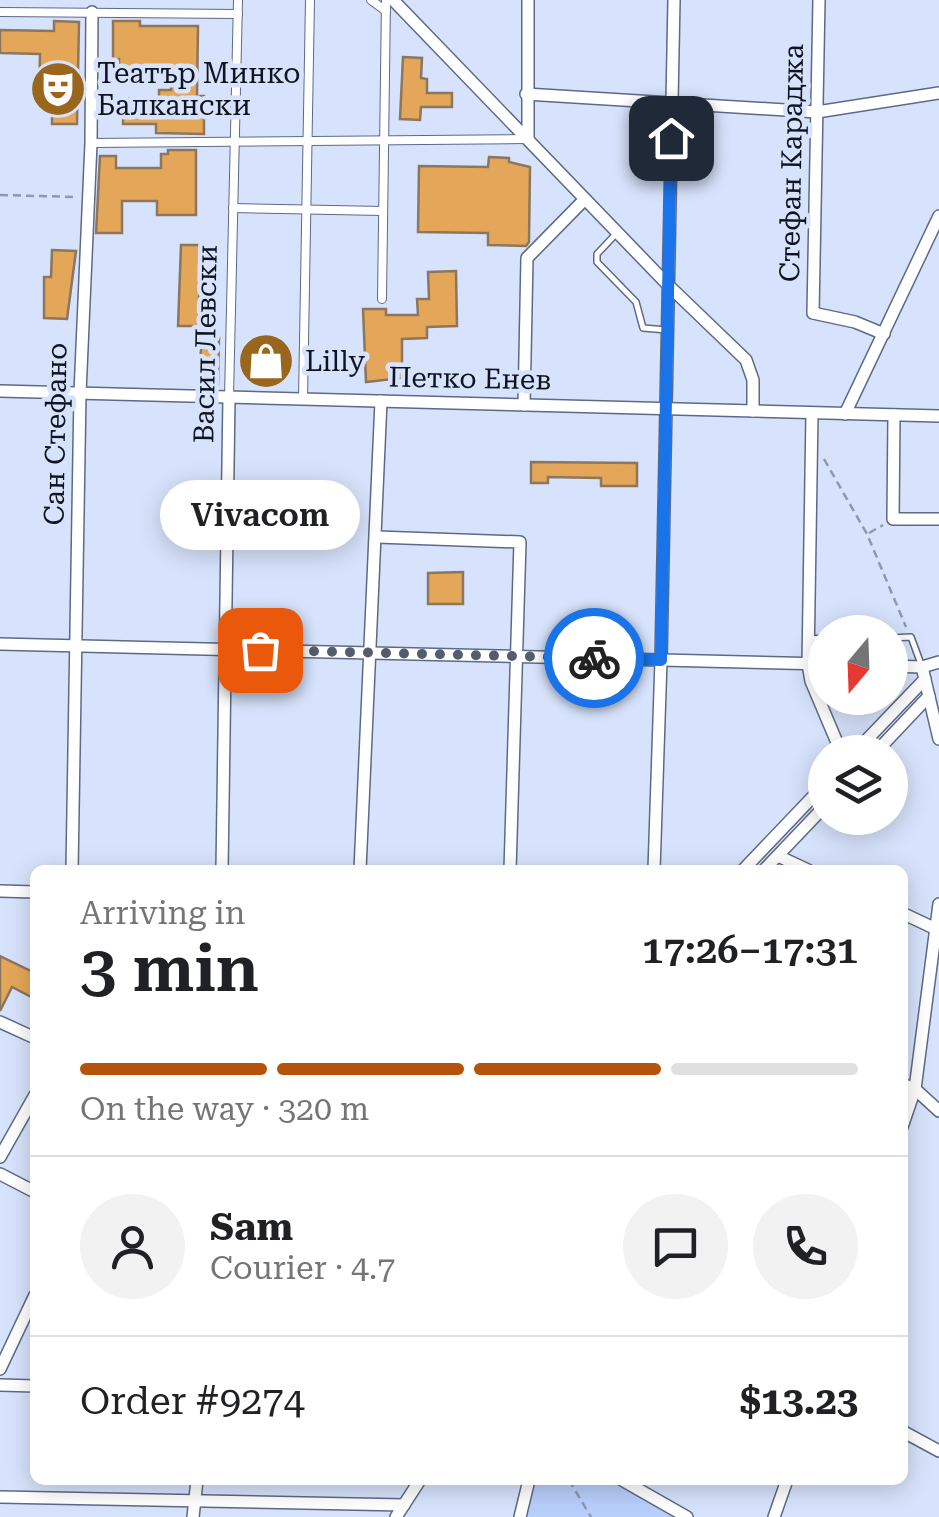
<!DOCTYPE html>
<meta charset="utf-8">
<style>
body{margin:0;font-family:"Roboto Serif",serif;background:#f2f2f2;color:#202124;height:100vh;display:flex;flex-direction:column;font-size:38px;white-space:nowrap}
*{box-sizing:border-box;margin:0}
p{font-size:32px;color:#757577}
.icon{flex:none;width:55px;height:55px;fill:none;stroke:currentColor;stroke-width:2;stroke-linecap:round;stroke-linejoin:round}
.map{position:relative;flex:1;overflow:hidden}
.details{position:absolute;left:30px;top:865px;width:878px;height:620px;display:flex;flex-direction:column;background:#fff;border-radius:15px;box-shadow:0 5px 25px #0003}
.details>*{flex:none}
.needle{width:65px;rotate:199deg}
.fabs{position:absolute;left:808px;top:615px;display:grid;gap:20px}
.fabs a{display:grid;place-items:center;width:100px;height:100px;border-radius:50%;background:#fff;box-shadow:0 5px 25px #0003;font-size:50px}
.pin{position:absolute;display:grid;place-items:center;width:85px;height:85px;color:#fff;margin:-42px;border-radius:20px;box-shadow:0 5px 15px #0006}
.courier{position:absolute;display:grid;place-items:center;width:100px;height:100px;margin:-50px;border:8px solid #1a73e8;border-radius:50%;background:#fff;color:#222;box-shadow:0 2px 12px #0007}
.bubble{position:absolute;height:70px;border-radius:35px;background:#fff;box-shadow:0 5px 25px #0003;font-size:32px;font-weight:600;line-height:70px;text-align:center}
.head em{font-style:normal;font-weight:600}
.head div{display:flex;flex-direction:column-reverse}
.head{display:flex;align-items:center;justify-content:space-between;height:170px;padding:0 50px}
h1{font-size:65px;font-weight:600;line-height:75px}
.bar{display:grid;grid-template-columns:repeat(4,1fr);gap:15px 10px;align-content:center;height:120px;padding:0 50px}
.bar i{height:12px;border-radius:8px;background:#e0e0e0}
.bar .current{background:#b45309}
.bar p{grid-column:span 4}
.line{display:flex;align-items:center;gap:25px;padding:0 50px;border-top:2px solid #e0e0e0}
.line div{flex:1}
.round{display:grid;place-items:center;flex:none;width:105px;height:105px;border-radius:52px;background:#f2f2f2}
.map>svg:first-child{display:block}
</style>
<div class="map">
<svg width="939" height="1517" viewBox="0 0 939 1517">
<rect width="100%" height="100%" fill="#d7e3fc"/>
<path fill="#b8cffc" d="M529,1480H621L686,1517H520Z"/>
<g fill="#e4a759" stroke="#8c765e" stroke-width="2.5">
<path d="M54,21L79,22L77,124H52V107L39,106L40,54L0,53V30L54,31Z"/>
<path d="M113,21H140V26H198L197,96H204V134L156,133V124H123V98L159,99V90H171V68H133V72L119,71V59H113Z"/>
<path d="M403,57L422,58L421,78L427,79V93H452V107H421L420,120L400,119Z"/>
<path d="M168,150H196V215H157V201H122V233H96L100,156H116V168H161V154H168Z"/>
<path d="M489,157L509,158V162L530,167L529,242L526,246L488,245V233L418,232L419,166L488,167Z"/>
<path d="M181,245H201L198,326H178Z"/>
<path d="M52,250L76,251L67,319L44,318V277H51Z"/>
<path d="M456,271L457,326L427,327V338L402,339V378L366,382L363,309H386V315H418L417,299H429L428,272Z"/>
<path d="M202,338H219L218,384H198Z"/>
<path d="M531,462L637,463V486H601V478L548,477V483H531Z"/>
<path d="M463,572V604H428V573Z"/>
<path d="M0,956L35,973V999L12,987L0,1011Z"/>
</g>
<g fill="none" stroke-linecap="round" stroke-linejoin="round">
<g stroke="#5d6a85" stroke-width="8">
<g id="service">
<path d="M615,235L597,254V262L636,302L643,328L667,330"/>
<path d="M890,638L911,637L921,664"/>
<path d="M808,639L825,638"/>
</g>
</g>
<g stroke="#5d6a85" stroke-width="10">
<g id="pedestrian">
<path d="M371,0L386,11"/>
<path d="M0,12L238,14"/>
<path d="M91,143L526,139"/>
<path d="M233,208L383,211"/>
<path d="M382,299L386,0"/>
<path d="M229,397L238,0"/>
<path d="M303,399L310,0"/>
</g>
</g>
<g stroke="#5d6a85" stroke-width="14">
<g id="minor">
<path d="M393,0L668,285L746,360L753,380V411"/>
<path d="M528,0V139"/>
<path d="M819,0L813,313L855,322L884,334"/>
<path d="M526,94L817,112L939,93"/>
<path d="M0,391L939,416"/>
<path d="M524,405L527,258L585,199"/>
<path d="M812,413L808,664L811,681L841,752"/>
<path d="M845,414L939,216"/>
<path d="M894,415L893,519H939"/>
<path d="M377,537L520,542L510,870"/>
<path d="M0,644L825,664"/>
<path d="M890,666L922,667L939,662"/>
<path d="M922,667L939,739"/>
<path d="M855,752L925,679"/>
<path d="M876,752L929,696"/>
<path d="M778,856L808,870"/>
<path d="M72,870L80,393L91,143L92,12"/>
<path d="M222,870L229,397"/>
<path d="M360,870L381,401"/>
<path d="M654,870L661,660L674,0"/>
<path d="M743,870L825,784"/>
<path d="M764,870L825,806"/>
<path d="M0,891L35,892"/>
<path d="M902,913L936,929"/>
<path d="M0,1022L35,1038"/>
<path d="M902,1084L915,1089L939,1111"/>
<path d="M902,1127L915,1089L939,904"/>
<path d="M0,1157L35,1095"/>
<path d="M0,1174L35,1192"/>
<path d="M0,1369L35,1295"/>
<path d="M0,1385L35,1386"/>
<path d="M902,1431L939,1451"/>
<path d="M622,1480L687,1517"/>
<path d="M0,1497L404,1505"/>
<path d="M193,1517L197,1480"/>
<path d="M396,1517L420,1480"/>
<path d="M520,1517L529,1480"/>
<path d="M774,1517L787,1480"/>
</g>
</g>
<g stroke="#8f99ad" stroke-width="2.5" stroke-dasharray="8 5" stroke-linecap="butt">
<path d="M0,195L77,197"/>
<path d="M824,459L867,534L906,627"/>
<path d="M869,533L883,525"/>
<path d="M569,1480L591,1517"/>
</g>
<use href="#service" stroke="#fff" stroke-width="5"/>
<use href="#pedestrian" stroke="#fff" stroke-width="8"/>
<use href="#minor" stroke="#fff" stroke-width="11"/>
</g>
<g fill="none" stroke-linecap="round" stroke-linejoin="round">
<path stroke="#555c6c" stroke-width="10" stroke-dasharray="0 18" d="M260,650L594,658"/>
<path stroke="#1a73e8" stroke-width="12" d="M594,658L661,660L671,138"/>
</g>
<defs>
<g id="theatre-disc" transform="scale(2.875)"><circle r="9.5" fill="#9a661c" stroke="#d7e3fc"/><path d="M-5-5.5Q0-4 5-5.5V0Q5 5 0 6Q-5 5-5 0ZM-3.3-2.5H-1v1.5H-3.3ZM1-2.5H3.3v1.5H1ZM-2.8 1Q0 5.5 2.8 1Z" fill="#fff"/></g>
<g id="shop-disc" transform="scale(2.875)"><circle r="9.5" fill="#9a661c" stroke="#d7e3fc"/><path d="M-5-2.5h2.3a2.7 3.5 0 0 1 5.4 0H5L5.5 6h-11ZM-1.5-2.5h3a1.5 2.3 0 0 0-3 0Z" fill="#fff"/></g>
</defs>
<g fill-rule="evenodd">
<use href="#theatre-disc" x="58" y="89"/>
<use href="#shop-disc" x="266" y="361"/>
</g>
<g text-anchor="middle" stroke-width="9" stroke-linejoin="round" paint-order="stroke">
<g font-size="28" fill="#0f141e" stroke="#d7e3fc" text-anchor="start">
<text x="97" y="83">Театър Минко<tspan x="97" dy="32">Балкански</tspan></text>
<text x="305" y="371">Lilly</text>
</g>
<g font-size="28" fill="#0f141e" stroke="#d7e3fc">
<text transform="translate(791 163) rotate(-89)" y="10">Стефан Караджа</text>
<text transform="translate(205 344) rotate(-89)" y="10">Васил Левски</text>
<text transform="translate(470 378) rotate(1)" y="10">Петко Енев</text>
<text transform="translate(55 434) rotate(-89)" y="10">Сан Стефано</text>
</g>
</g>
</svg>
<div class="fabs">
<a><svg class="needle" viewBox="-14 -14 28 28"><path d="M0-13l5 13h-10z" fill="#e53935"/><path d="M0 13l5-13h-10z" fill="#757577"/></svg></a>
<a><svg class="icon" aria-label="layers" viewBox="0 0 24 24"><path d="M12 4l9 5-9 5-9-5zM3 14l9 5 9-5"/></svg></a>
</div>
<div class="pin" style="left:260px;top:650px;background:#ea580c"><svg class="icon" aria-label="bag" viewBox="0 0 24 24"><path d="M5 8h14l-1 12H6zM9 8a3 3 0 0 1 6 0"/></svg></div>
<div class="pin" style="left:671px;top:138px;background:#1f2937"><svg class="icon" aria-label="home" viewBox="0 0 24 24"><path d="M3 11l9-7 9 7M6 9v11h12V9"/></svg></div>
<div class="courier" style="left:594px;top:658px"><svg class="icon" aria-label="bike" viewBox="0 0 24 24"><circle cx="6" cy="16" r="4"/><circle cx="18" cy="16" r="4"/><path d="M6 16l4-8h5l3 8M10 8l3 8H6M13 5h3"/></svg></div>
<div class="bubble" style="left:160px;top:480px;width:200px">Vivacom</div>
<section class="details">
<div class="head"><div><h1>3 min</h1><p>Arriving in</p></div><em>17:26–17:31</em></div>
<div class="bar"><i class="current"></i><i class="current"></i><i class="current"></i><i></i><p>On the way · 320 m</p></div>
<div class="line" style="height:180px"><a class="round"><svg class="icon" aria-label="person" viewBox="0 0 24 24"><circle cx="12" cy="8" r="4"/><path d="M4 21q1-7 8-7t8 7"/></svg></a><div><b>Sam</b><p>Courier · 4.7</p></div><a class="round"><svg class="icon" aria-label="chat" viewBox="0 0 24 24"><path d="M4 5h16v11H9l-5 4z"/></svg></a><a class="round"><svg class="icon" aria-label="phone" viewBox="0 0 24 24"><path d="M5 4h4l2 5-3 2q2 4 5 5l2-3 5 2v4C11 20 4 13 5 4z"/></svg></a></div>
<div class="line" style="height:130px"><div>Order #9274</div><b>$13.23</b></div>
</section>
</div>
